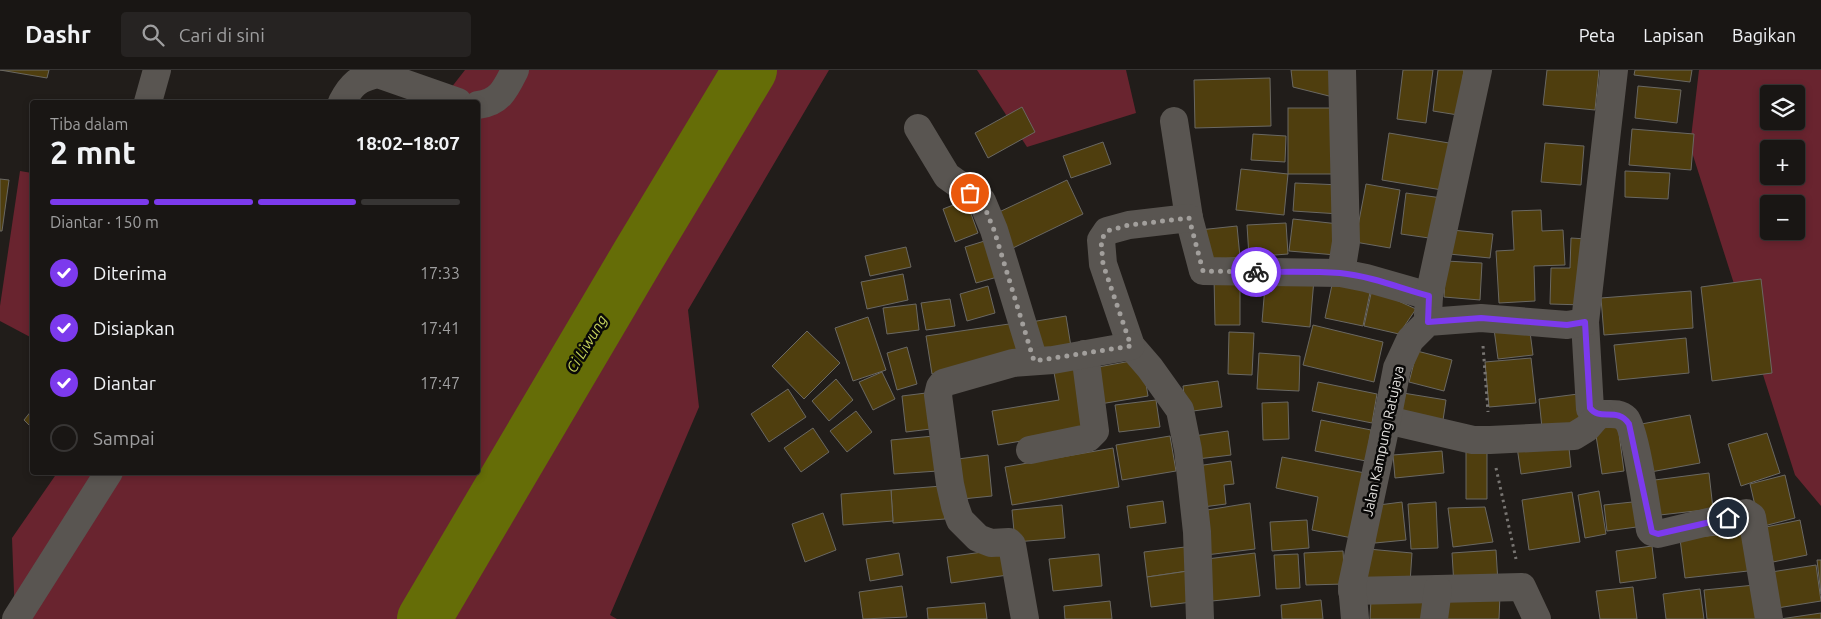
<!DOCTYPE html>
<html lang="id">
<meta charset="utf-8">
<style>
body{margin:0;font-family:Ubuntu,sans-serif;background:#262322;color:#f1f3f6;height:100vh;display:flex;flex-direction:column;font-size:19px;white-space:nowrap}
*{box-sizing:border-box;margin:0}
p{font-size:16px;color:#9f9fa0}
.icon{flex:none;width:28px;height:28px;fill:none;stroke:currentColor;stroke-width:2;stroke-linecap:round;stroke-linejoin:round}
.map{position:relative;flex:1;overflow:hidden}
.panel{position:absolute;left:30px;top:30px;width:450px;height:375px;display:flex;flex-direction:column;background:#191614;border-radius:5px;box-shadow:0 2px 8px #0003,0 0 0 1px #373534}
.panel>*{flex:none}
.fabs{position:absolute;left:1760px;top:15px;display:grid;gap:10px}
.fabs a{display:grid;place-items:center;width:45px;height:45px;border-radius:5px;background:#191614;box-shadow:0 2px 8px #0003,0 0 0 1px #373534;font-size:25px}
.pin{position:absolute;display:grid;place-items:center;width:42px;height:42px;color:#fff;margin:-21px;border:2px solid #fff;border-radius:50%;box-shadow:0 1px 5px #0007}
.courier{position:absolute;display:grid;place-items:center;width:50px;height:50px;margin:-25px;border:4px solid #7c3aed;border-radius:50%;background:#fff;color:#222;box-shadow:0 1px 6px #0007}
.headline em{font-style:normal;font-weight:600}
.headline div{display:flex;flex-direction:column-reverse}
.headline{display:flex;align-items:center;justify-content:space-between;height:85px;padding:0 20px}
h1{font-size:32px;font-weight:600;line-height:38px}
.bar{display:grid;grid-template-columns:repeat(4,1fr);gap:8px 5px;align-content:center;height:60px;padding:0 20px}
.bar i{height:6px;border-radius:4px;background:#373534}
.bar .current{background:#7c3aed}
.bar p{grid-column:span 4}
ol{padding:0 20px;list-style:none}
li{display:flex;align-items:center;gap:15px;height:55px}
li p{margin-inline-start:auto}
li .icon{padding:5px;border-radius:50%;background:#7c3aed;color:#fff;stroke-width:4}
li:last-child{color:#9f9fa0}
li i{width:28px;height:28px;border:2px solid #373534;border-radius:50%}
header{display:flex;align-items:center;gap:30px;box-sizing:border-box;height:70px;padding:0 25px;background:#191614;border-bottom:1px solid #373534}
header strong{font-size:24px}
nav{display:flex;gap:28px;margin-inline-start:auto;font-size:18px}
.search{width:350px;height:45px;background:#262322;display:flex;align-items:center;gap:12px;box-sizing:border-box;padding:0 18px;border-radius:5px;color:#9f9fa0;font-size:19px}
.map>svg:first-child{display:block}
</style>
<header>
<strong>Dashr</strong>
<div class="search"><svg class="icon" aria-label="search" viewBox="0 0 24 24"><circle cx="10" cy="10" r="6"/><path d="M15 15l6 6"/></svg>Cari di sini</div>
<nav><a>Peta</a><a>Lapisan</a><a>Bagikan</a></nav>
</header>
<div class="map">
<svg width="1821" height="549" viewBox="0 0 1821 549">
<rect width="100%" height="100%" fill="#211d1a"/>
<g fill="#69242f" fill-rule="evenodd">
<path d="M465,0H829L688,240L699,337L610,545L617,549H15L12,468L57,403L478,402V32H440Z"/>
<path d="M977,0H1126L1136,43L1027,77Z"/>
<path d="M1699,0H1821V436L1795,405L1690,76ZM1769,24H1796V51H1769ZM1769,79H1796V106H1769ZM1769,134H1796V161H1769Z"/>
<path d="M20,101L32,103V268L0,251V236Z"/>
</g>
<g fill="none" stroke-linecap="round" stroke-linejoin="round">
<path stroke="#656d07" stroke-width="54" d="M424,549L638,186L750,0"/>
</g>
<g fill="#4f3e0e" stroke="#6a6863">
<path d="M0,0H49L47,8Z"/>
<path d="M1291,0H1331L1333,27L1293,17Z"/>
<path d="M1403,0H1433L1426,53L1397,49Z"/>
<path d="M1438,0H1464L1458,45L1433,41Z"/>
<path d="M1547,0H1599L1595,40L1543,35Z"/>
<path d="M1635,0H1692L1690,12L1634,5Z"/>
<path d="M1270,8L1271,56L1195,58L1194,10Z"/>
<path d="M1638,16L1681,20L1677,53L1635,48Z"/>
<path d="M1022,37L1035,62L988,88L975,63Z"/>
<rect x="1288" y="38" width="52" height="66"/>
<path d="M1632,59L1694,64L1691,100L1629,95Z"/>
<path d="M1389,63L1449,73L1442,120L1382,110Z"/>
<path d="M1253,64L1286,66L1285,92L1251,90Z"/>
<path d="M1103,72L1111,94L1071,108L1063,86Z"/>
<path d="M1545,73L1584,76L1581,115L1541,112Z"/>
<path d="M1241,99L1288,104L1284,145L1236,140Z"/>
<path d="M1625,101L1670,103L1668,129L1625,127Z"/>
<path d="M0,109L9,110L2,161H0Z"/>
<path d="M1067,110L1083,144L1013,178L997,143Z"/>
<path d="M1295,113L1341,115L1340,144L1293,141Z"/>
<path d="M1366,114L1400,120L1390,178L1355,172Z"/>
<path d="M1406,123L1442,128L1436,169L1401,164Z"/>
<path d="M966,130L978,163L955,172L943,139Z"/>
<path d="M1541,140L1542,161L1563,160L1565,195L1534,196L1535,231L1499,233L1496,181L1514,180L1512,141Z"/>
<path d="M1293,149L1339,154L1336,185L1289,181Z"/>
<path d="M1286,153L1288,184L1249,187L1247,155Z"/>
<path d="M1237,156L1240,187L1202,191L1199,160Z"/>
<path d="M1452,160L1493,164L1490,188L1449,184Z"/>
<path d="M1571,168L1587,169L1585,235L1550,234L1551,198H1570Z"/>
<path d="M991,169L1001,206L976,213L965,177Z"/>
<path d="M906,177L911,197L870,206L865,186Z"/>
<path d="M1446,191L1482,193L1480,230L1444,227Z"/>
<path d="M903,204L908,230L867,239L861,212Z"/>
<path d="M1266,204L1314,209L1310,257L1262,252Z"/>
<path d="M1214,207H1240V255H1215Z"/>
<path d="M1761,209L1772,303L1712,311L1701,217Z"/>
<path d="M1333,210L1371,218L1363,256L1325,248Z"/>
<path d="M988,216L995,243L967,251L960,224Z"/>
<path d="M1372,219L1416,239L1399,264L1364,256Z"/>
<path d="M1691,221L1693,258L1604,265L1601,228Z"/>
<path d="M950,229L955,256L926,260L921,233Z"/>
<path d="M916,234L919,260L887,264L883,238Z"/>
<path d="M1066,246L1072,283L1037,289L1031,252Z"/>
<path d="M868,247L886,300L853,311L835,258Z"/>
<path d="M1016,253L1021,290L932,304L926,266Z"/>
<path d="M1529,254L1533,285L1498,289L1494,259Z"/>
<path d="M1313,255L1383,272L1374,312L1303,295Z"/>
<path d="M807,261L840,293L804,329L772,296Z"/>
<path d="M1229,262L1254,263L1252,305L1228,304Z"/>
<path d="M1686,268L1689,303L1618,310L1614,275Z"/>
<path d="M907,277L917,314L897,320L887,283Z"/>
<path d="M1417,281L1452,290L1444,321L1409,312Z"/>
<path d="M1259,283L1300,286L1299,321L1257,319Z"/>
<path d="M1531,288L1536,333L1489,337L1485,292Z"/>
<path d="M1142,289L1148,326L1100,334L1093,298Z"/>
<path d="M1080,292L1091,359L998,375L992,341L1059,330L1053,297Z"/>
<path d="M882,302L895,329L873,340L859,312Z"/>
<path d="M836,309L853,330L829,351L812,331Z"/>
<path d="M1218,311L1222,337L1186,342L1183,316Z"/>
<path d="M1318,312L1377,324L1372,353L1312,341Z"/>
<path d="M788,319L806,347L769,372L751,344Z"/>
<path d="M926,323L931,359L906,362L902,326Z"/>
<path d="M1403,323L1446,330L1442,357L1399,351Z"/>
<path d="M1586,323L1590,352L1542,358L1539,329Z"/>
<path d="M1156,330L1160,357L1119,362L1115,335Z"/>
<path d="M1288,332L1289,369L1263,370L1262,333Z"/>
<path d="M32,340V358L24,350Z"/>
<path d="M856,341L872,362L847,382L830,361Z"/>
<path d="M1690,345L1700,393L1645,403L1636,355Z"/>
<path d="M1321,350L1371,360L1366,391L1315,381Z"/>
<path d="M1618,356L1624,401L1602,404L1595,359Z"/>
<path d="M813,358L829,382L801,402L784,378Z"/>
<path d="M1228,361L1231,385L1189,390L1187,367Z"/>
<path d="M1767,363L1780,403L1741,416L1728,374Z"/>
<path d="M934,366L938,401L894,404L891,370Z"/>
<path d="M1170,366L1176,401L1122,410L1116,375Z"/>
<path d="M1568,369L1571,397L1521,404L1517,377Z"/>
<path d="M1487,373V429H1466V374Z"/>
<path d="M1113,378L1119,417L1012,435L1005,397Z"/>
<path d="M1442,381L1444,403L1395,408L1393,385Z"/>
<path d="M988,385L992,426L962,429L958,389Z"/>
<path d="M1282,387L1365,403L1352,468L1312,460L1318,427L1276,418Z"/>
<path d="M1231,391L1234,414L1224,415L1226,434L1195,438L1190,397Z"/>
<path d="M1709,403L1713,439L1651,446L1647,411Z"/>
<path d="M1785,405L1795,448L1760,457L1750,414Z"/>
<path d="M942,416L945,449L893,453L891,420Z"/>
<path d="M891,420L893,451L843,455L841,424Z"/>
<path d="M1599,421L1606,464L1585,468L1578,425Z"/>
<path d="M1572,422L1580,472L1529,480L1522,430Z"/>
<path d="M1163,431L1166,453L1130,458L1127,436Z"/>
<path d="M1642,431L1644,456L1607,461L1604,435Z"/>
<path d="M1402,432L1406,470L1375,473L1371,436Z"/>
<path d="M1436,432L1438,478L1411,479L1408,434Z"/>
<path d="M1250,433L1255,479L1206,485L1201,441Z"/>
<path d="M1062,435L1065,468L1015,472L1012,440Z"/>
<path d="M1485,437L1493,472L1453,477L1448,438Z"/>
<path d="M823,443L836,480L805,492L792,454Z"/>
<path d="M1307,450L1309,478L1272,481L1270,452Z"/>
<path d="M1800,450L1807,485L1773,492L1766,457Z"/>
<path d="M1744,462L1748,501L1685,508L1680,469Z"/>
<path d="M1652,476L1656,508L1620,513L1616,481Z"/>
<path d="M1185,477L1188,501L1147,507L1144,482Z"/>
<path d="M1004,479L1008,505L951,513L947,487Z"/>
<path d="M1368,479L1412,483L1410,513L1365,509Z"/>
<path d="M1496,480L1498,513L1454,516L1452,483Z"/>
<path d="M1343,481L1345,514L1306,515L1304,483Z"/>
<path d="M899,483L903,505L870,511L866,489Z"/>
<path d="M1255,483L1260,526L1212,531L1207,489Z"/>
<path d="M1099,484L1102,516L1053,521L1049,489Z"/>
<path d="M1298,484L1300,518L1276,519L1274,485Z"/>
<path d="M1817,490H1821V524Z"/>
<path d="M1816,495L1821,531L1771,539L1765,503Z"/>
<path d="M1188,501L1192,532L1151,537L1147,507Z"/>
<path d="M1755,515L1758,549H1707L1704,520Z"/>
<path d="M902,516L907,547L863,549L859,522Z"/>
<path d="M1633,517L1637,549H1600L1596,521Z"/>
<path d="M1700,519L1704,549H1666L1663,524Z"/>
<path d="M1447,523L1500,525L1499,549H1446Z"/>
<path d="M1371,529L1427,531L1426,549H1370Z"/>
<path d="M1321,530L1323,549H1282L1281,535Z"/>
<path d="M1110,531L1112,549H1065L1064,536Z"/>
<path d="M985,533L987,549H928L927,538Z"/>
<path d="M1821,543V549H1780Z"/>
</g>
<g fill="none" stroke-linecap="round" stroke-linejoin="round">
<g stroke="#787572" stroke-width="3" stroke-dasharray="2.5 4" stroke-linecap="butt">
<path d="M1483,276L1488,342"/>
<path d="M1496,398L1516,489"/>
</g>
<g stroke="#595551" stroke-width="28">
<path d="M148,32L157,0"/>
<path d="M342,32C351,15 358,8 378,4L458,32"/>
<path d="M478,35C500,33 506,18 515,0"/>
<path d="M1174,51L1189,148L1203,201L1341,203L1366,208L1429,226"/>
<path d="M918,58L947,106L982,131L994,160L1034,291"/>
<path d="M1189,148L1129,155L1107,161L1101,170L1103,194L1131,276L1150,298L1180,340L1188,380L1197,462L1200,549"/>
<path d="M1341,203L1346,172L1342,0"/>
<path d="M1428,245L1429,226L1478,0"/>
<path d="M1585,252L1590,339C1599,350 1615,338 1626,349C1635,358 1647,442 1650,460L1652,462L1658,464L1746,443L1752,447L1769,549"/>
<path d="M1387,350L1473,370H1490L1574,366L1587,358L1599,344"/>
<path d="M1030,380L1088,368L1095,361L1085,284"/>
<path d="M1352,521L1522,517L1537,549"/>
<path d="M16,549L109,402"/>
<path d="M1025,549L1012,475L1009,472L991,473L978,468L960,450L955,436L950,414L938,325L940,317L943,313L1013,293L1053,290L1131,276"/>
<path d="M1355,549L1352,515L1387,350L1397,298L1410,270L1428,252L1481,248L1567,255L1585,252L1614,0"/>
<path d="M1434,549L1438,519"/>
</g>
</g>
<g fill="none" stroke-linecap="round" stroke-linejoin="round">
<path stroke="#a29f9c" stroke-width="5" stroke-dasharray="0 9" d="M970,123L982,131L994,160L1034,291L1131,276L1103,194L1101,170L1107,161L1129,155L1189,148L1203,201L1256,202"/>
<path stroke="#7c3aed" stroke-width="6" d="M1256,202C1284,202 1312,201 1340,203C1370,206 1400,218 1429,226L1428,252L1481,248L1567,255L1585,252L1590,338C1600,352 1617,336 1629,354L1652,462L1658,464L1728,448"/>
</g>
<g text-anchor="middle" stroke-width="5" stroke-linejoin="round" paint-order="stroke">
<g font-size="14" fill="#e7e5e2" stroke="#090807">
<text transform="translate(1383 371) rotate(-78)" y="5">Jalan Kampung Ratujaya</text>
</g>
<g font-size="15" font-style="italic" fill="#c5d25c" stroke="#090807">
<text transform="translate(587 274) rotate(-59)" y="5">Ci Liwung</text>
</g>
</g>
</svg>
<div class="fabs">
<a><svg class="icon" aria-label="layers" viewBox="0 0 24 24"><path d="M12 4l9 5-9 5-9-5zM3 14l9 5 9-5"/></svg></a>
<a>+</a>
<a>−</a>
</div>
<div class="pin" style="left:970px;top:123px;background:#ea580c"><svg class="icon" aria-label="bag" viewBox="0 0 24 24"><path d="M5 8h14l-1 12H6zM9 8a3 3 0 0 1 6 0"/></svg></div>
<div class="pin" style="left:1728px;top:448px;background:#1f2937"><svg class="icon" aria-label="home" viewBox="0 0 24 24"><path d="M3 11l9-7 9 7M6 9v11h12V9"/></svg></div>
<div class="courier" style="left:1256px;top:202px"><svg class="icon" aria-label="bike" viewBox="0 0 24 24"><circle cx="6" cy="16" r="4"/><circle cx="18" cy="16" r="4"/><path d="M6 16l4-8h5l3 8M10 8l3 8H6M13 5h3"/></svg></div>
<section class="panel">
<div class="headline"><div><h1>2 mnt</h1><p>Tiba dalam</p></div><em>18:02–18:07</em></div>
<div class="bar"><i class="current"></i><i class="current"></i><i class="current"></i><i></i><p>Diantar · 150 m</p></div>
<ol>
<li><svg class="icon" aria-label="check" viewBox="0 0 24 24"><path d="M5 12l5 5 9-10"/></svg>Diterima<p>17:33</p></li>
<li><svg class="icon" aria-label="check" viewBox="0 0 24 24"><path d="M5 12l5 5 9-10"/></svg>Disiapkan<p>17:41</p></li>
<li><svg class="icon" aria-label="check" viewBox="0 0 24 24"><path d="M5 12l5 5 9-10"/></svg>Diantar<p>17:47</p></li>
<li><i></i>Sampai</li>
</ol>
</section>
</div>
